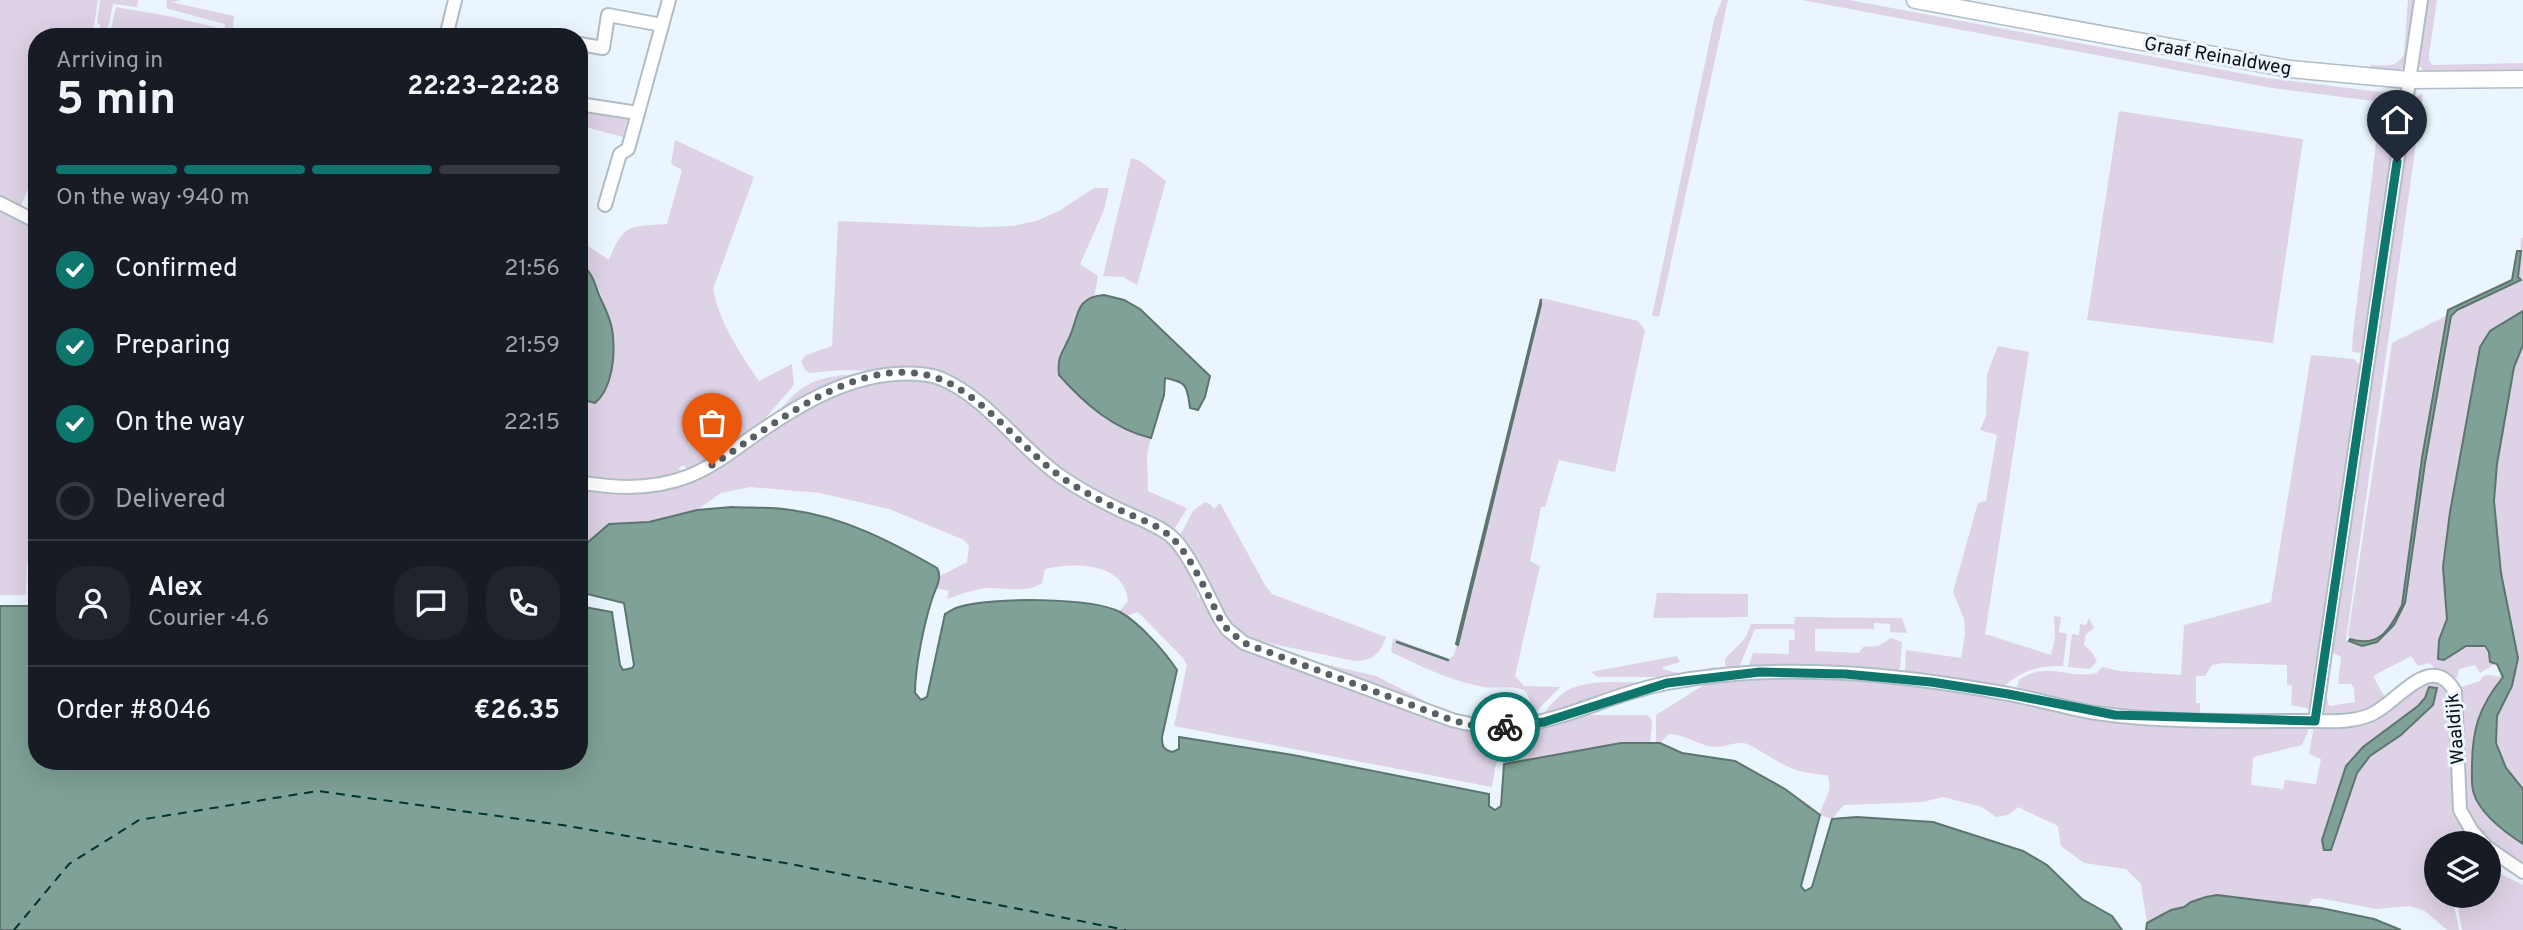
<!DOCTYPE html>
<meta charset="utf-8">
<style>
body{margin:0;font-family:Overpass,sans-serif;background:#20242c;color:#f1f3f6;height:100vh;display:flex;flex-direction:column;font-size:26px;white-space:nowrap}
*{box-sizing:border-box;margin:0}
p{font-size:23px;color:#9ea1a6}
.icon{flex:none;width:38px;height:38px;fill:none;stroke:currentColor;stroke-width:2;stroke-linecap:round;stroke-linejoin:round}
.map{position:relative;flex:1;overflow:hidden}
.side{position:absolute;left:28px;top:28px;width:560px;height:742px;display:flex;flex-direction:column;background:#171b24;border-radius:28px;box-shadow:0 7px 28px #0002}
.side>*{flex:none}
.buttons{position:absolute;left:2424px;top:831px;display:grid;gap:14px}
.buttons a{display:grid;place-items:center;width:77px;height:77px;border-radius:50%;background:#171b24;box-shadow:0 7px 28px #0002;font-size:35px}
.pin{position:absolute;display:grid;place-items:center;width:60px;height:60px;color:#fff;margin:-72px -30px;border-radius:50% 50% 50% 0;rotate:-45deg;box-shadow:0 0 7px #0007}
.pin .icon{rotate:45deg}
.courier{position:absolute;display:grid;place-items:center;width:70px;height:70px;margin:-35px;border:5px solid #0f766e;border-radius:50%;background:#fff;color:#222;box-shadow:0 2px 9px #0007}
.summary em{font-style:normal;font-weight:700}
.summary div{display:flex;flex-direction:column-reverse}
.summary{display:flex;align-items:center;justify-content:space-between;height:119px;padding:0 28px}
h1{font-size:46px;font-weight:700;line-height:52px}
.bar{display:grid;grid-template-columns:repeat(4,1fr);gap:10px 7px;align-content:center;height:84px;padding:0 28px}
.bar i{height:9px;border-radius:5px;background:#363941}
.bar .active{background:#0f766e}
.bar p{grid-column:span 4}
.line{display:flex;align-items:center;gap:18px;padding:0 28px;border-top:2px solid #363941}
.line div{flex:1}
.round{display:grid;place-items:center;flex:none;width:74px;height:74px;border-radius:28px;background:#20242c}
ol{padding:0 28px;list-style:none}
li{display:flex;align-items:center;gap:21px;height:77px}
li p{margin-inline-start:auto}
li .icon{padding:7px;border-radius:50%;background:#0f766e;color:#fff;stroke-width:4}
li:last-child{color:#9ea1a6}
li i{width:38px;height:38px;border:4px solid #363941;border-radius:50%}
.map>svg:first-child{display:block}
</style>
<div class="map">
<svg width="2523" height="930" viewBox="0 0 2523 930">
<rect width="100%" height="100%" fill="#ebf5fd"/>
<g fill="#ded2e6" fill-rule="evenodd">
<path d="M0,0H98L92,37H37V178L28,189L19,209L0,199Z"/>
<path d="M100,0H138L137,7L113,4L106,37H98L100,24L97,23Z"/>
<path d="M167,0H181L171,2L234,16L232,37H223L225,24L169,9L166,7Z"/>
<path d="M1722,0H1728L1659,317L1652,315L1655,302L1714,20Z"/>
<path d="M1802,0H1849L2261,77L2388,93L2401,99L2364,353L2352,352L2353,334L2381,102L2272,88Z"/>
<path d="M2408,0H2418L2406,66C2395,75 2382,72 2369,72L2371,65C2385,65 2398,69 2404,53Z"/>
<path d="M2423,0H2437L2429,54V60L2432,65L2523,63V74L2425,73L2417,62Z"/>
<path d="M116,7L168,16L215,27L218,37H109Z"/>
<path d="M2423,94L2346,640L2358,645L2377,642L2394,625L2405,603L2425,463L2451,316L2457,310L2521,280L2518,277L2521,238H2523V311L2498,325L2480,347L2450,512L2443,567L2447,619L2439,647V655L2445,657C2473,642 2477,635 2497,663L2480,673L2475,665L2459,669L2457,678C2444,678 2438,672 2430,663L2418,666L2411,656L2373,676L2387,701L2365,714L2327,716L2321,707L2325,688L2329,706L2355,702L2354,688L2351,684H2338L2341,657L2328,650L2411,98Z"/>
<path d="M2119,111L2303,139L2273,343L2087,320Z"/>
<path d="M585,112L628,117L623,137L582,126Z"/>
<path d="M675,140L754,177L713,289C719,322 740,353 759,381L792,364L794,385L755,430L689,473L684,465L679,468L680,474L642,483L579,478V410H588V402H596L600,399C604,390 611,378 612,368C613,342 605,275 579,264V240L609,260C624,222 630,227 667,224L682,170L671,164Z"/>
<path d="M1131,158L1140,161L1166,181L1137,285L1123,277L1103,276Z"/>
<path d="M1094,188H1109L1104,210L1080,264L1098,276L1094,297L1083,304L1076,314L1069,339L1063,347L1059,375C1085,404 1113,429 1151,438L1147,454L1148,491L1187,508L1174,530L1099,496L1058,471L963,386L877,371L842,370L810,373L805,370L801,361L806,355L832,346L838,221L982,227L1013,226L1036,221L1059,211Z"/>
<path d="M0,208L37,227V546L27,562L26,595H0Z"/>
<path d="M1542,298L1638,321L1645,330L1615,472L1559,460L1545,507H1541L1530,561L1540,566L1515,676L1524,686L1560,687L1530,718C1530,709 1532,693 1521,689C1510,685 1494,689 1483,687C1451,681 1420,666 1391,652L1393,638L1449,659L1454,655L1501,473Z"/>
<path d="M2446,316C2433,381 2423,447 2415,513C2411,538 2409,587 2400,608C2392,628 2370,654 2348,636L2392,343Z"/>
<path d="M2523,345V789L2506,768L2496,743L2497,716L2512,686L2518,658L2501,573L2494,507L2497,464L2514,367Z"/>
<path d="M1998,346L2029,352L1985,634L2051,655L2055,638L2054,616L2061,617L2059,632L2067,634L2063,666C2038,665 2022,671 2003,687L1911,676L1905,671L1906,650L1961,658L1965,633L1964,619L1953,592L1978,503L1986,501L1997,435L1980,430L1986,416L1987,374Z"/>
<path d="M2311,355L2354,359L2362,367L2311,709L2291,705L2292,686L2287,685V665L2224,663L2212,665L2205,676H2196V703H2200V716L2109,711L2016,690L2019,680C2047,660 2069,680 2097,673L2102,667L2119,671L2181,675L2184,625L2271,602Z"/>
<path d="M843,375H860L777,413C801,387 806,380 843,375Z"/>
<path d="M926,378L964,397L1038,463L1155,530L1174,546L1191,574L1198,597L1206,600L1225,632L1462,726L1575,715H1646L1650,717L1652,724L1650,743H1621L1504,764L1499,760L1496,764L1492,787L1174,726L1187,665L1183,658L1138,612L1126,616L1119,612L1128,601C1125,562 1074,562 1045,569L1042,583C1027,594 1004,587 986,588C973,590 960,594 947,599L949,591L936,588L940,576L967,562L969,546L964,540L889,509L820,493L750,487L721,493L697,510L669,519L649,522L609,524L586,544L579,557V485L657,488L783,420L862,382Z"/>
<path d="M1205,502L1210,504L1214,509L1220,503L1265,585L1272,594L1386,637C1381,653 1372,661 1355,661L1244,638L1230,627L1178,539L1193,511Z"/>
<path d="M1657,593L1748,594V617L1653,618Z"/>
<path d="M1795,617L1902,618L1907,633L1890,632V624L1874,623V629H1815V651L1859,653L1863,647L1878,646L1891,638L1902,642L1900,668L1895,673L1748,668L1753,653L1789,654V640H1795L1794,629H1755L1738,670L1732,671L1725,665V659L1746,637L1751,624H1794Z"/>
<path d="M2089,618L2094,628L2086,634L2084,645L2091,651L2097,661L2090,669L2068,667L2072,634L2079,635L2080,624L2086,625Z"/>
<path d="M1677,656L1680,662L1663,667V669L1682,674L1714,667L1719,671L1667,677H1598L1591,672Z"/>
<path d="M1303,659L1376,676L1450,714Z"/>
<path d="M2502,673L2503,677C2479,707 2472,728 2472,767C2472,776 2471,786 2474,794C2481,815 2506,833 2523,844V868L2496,851L2480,834L2465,808L2458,688L2480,681L2483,676L2491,675L2499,677Z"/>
<path d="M1815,677L1929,685L2046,707L2305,725L2308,731L2302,745L2253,757L2251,785L2283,789L2285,780L2316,784L2321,759L2309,754L2314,726L2345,723L2418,684L2435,680L2449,689L2455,812L2465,830L2460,835L2465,843L2436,844V896H2452L2459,930H2447L2425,911L2409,906L2376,909L2319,898L2312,899L2307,907L2217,895L2206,897L2191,902L2184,907L2171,910L2147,923L2141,884L2126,869L2084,863L2061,846L2058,826L2018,807L2008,815L1996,817L1982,807L1943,797L1923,802L1844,805L1832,819L1820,815C1822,800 1835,791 1827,775C1785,772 1781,761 1747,744C1739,740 1726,747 1716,747C1699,746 1685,734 1669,734L1660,743H1656V715L1707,683L1717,680ZM2429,687L2437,688L2433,705L2401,735L2370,756L2357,773L2329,851L2347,766L2363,747L2418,706L2425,698Z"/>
<path d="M1653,683L1540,717C1548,708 1558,696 1568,690C1592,678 1628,683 1653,683Z"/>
<path d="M2489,864L2503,875L2523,885V930H2462L2456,896H2488Z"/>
</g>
<g fill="#7fa197" stroke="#5c756f" stroke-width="2">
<path d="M2517,251H2521L2518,277L2521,280L2457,310L2451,316L2425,463L2405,603L2394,625L2377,642L2362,646L2349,641L2350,639C2379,648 2390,630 2402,605L2422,458L2448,310L2512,280Z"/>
<path d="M579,264C591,269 595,283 599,295C605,308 612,322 613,336C615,357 612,389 595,403L579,399Z"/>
<path d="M1104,295L1124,300L1140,309L1210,376L1205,397L1198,410L1190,408C1187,387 1188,382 1165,378L1164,395L1151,438C1113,429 1085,404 1059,375C1057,356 1062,354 1069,338C1079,318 1074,297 1104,295Z"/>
<path d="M1541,299V305L1458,645L1456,644Z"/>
<path d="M2523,311V345L2514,367L2497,464L2494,501L2501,573L2518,658L2512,686L2497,716L2496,743L2506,768L2523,789V844C2506,833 2481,815 2474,794C2471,786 2472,776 2472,767C2472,729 2479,707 2503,677L2497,664L2490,662L2489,652L2485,646H2466L2444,660L2438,659L2439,640L2447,619L2443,567L2450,512L2480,347L2490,331Z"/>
<path d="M732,507C751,508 772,507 791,510C844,517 892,542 937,568C943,578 935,589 932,599C924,624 915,667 915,693L921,700L927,697L945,614C949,612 954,608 959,607C991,597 1091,597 1120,612C1140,623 1165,652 1177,670L1162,737C1162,746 1163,750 1173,752L1179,749V737L1293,755L1489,794V806L1495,810L1501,806L1504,764L1621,743H1660L1682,753L1735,761L1785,789L1820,815L1801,886L1805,891L1812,887L1832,819L1857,817L1933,822L2023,851L2047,865L2082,899L2112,916L2122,930H0V606H37V761H579V606L612,612L620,665L623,670L632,668L634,665L624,603L579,592V557L586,544L609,524L649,522L697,510Z"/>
<path d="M2429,687L2437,688L2433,705L2401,735L2370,756L2357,773L2331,850H2324L2322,840L2346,766L2363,747L2418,706L2425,698Z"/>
<path d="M2217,895L2321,908L2374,919L2401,930H2146L2147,923L2171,910L2184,907L2191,902L2206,897Z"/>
</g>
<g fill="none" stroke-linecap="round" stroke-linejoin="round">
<path stroke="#5c756f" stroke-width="2.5" d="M1397,642L1448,660"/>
<path stroke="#00362b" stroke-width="2" stroke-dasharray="9 7" stroke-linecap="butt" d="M14,930L69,864L139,820L318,791L562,825L785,863L1126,930"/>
<g stroke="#b1bdc6" stroke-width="16">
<g id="minor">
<path d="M446,37L455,0"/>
<path d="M579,44L603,48L608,15L662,25"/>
<path d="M579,104L638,113L628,149L620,154L605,205"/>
<path d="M638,113L669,0"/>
<path d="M0,203L37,222"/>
<path d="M579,482C616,489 654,490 689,476C712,467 731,452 752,437C795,407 842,378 895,374C911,373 927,373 942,379C988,399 1019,447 1060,476C1079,489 1099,500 1120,510C1137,518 1158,525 1172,537C1189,552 1209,598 1220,619L1227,629L1244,643L1452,720C1535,743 1589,698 1667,683C1777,662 1893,673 2003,693C2034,698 2064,708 2096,713C2165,723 2237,721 2307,721C2327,721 2351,723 2370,715C2397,704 2431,649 2455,692L2460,810L2472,831L2484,844"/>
<path d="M2315,721L2421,0"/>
<path d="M2488,848L2523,872"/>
</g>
</g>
<g stroke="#b1bdc6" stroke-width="19">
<path id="major" d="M1915,0L2290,69L2409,80L2523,79"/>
</g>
<use href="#minor" stroke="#fff" stroke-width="12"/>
<use href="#major" stroke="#fff" stroke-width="16"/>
</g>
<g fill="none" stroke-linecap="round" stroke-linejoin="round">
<path stroke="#596065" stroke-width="7" stroke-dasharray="0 12.6" d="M712,465C781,421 881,333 964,392C1001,417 1028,454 1064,479C1082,491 1101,501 1120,510C1137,518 1157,524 1171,537C1189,552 1209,597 1220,619L1227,629L1244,643L1452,720L1471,725L1505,727"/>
<path stroke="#0f766e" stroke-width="9" d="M1505,727L1544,722L1667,683L1760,672L1845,674L1931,682L2008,694L2115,715L2315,721L2397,162"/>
</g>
<g text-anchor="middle" stroke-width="6" stroke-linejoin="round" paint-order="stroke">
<g font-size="19" fill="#0b0f13" stroke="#ebf5fd">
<text transform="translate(2218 55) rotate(10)" y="7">Graaf Reinaldweg</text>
<text transform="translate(2454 729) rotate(-95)" y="7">Waaldijk</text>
</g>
</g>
</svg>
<div class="buttons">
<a><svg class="icon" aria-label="layers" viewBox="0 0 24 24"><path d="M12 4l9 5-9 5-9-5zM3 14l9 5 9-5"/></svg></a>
</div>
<div class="pin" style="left:712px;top:465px;background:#ea580c"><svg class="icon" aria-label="bag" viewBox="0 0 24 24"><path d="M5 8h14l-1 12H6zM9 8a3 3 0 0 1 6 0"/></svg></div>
<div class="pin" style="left:2397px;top:162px;background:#1f2937"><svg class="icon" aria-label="home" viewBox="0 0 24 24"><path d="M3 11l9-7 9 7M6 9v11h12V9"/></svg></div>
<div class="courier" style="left:1505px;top:727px"><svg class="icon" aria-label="bike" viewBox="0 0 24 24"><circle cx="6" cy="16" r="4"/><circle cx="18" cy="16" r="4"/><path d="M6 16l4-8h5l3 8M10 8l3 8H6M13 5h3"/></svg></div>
<section class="side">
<div class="summary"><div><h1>5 min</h1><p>Arriving in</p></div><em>22:23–22:28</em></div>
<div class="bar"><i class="active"></i><i class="active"></i><i class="active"></i><i></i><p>On the way · 940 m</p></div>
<ol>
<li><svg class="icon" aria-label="check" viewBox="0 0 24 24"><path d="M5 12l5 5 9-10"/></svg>Confirmed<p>21:56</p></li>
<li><svg class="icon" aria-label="check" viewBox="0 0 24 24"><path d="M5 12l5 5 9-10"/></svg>Preparing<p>21:59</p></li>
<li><svg class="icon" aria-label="check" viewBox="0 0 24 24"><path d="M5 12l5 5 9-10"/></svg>On the way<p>22:15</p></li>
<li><i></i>Delivered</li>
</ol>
<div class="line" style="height:126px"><a class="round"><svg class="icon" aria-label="person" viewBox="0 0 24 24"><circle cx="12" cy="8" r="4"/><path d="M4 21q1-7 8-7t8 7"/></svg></a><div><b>Alex</b><p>Courier · 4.6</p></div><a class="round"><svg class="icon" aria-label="chat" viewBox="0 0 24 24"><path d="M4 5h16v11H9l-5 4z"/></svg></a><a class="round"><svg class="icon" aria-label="phone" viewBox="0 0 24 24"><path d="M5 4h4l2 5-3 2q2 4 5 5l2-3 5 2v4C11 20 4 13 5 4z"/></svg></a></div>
<div class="line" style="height:91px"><div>Order #8046</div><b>€26.35</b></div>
</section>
</div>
